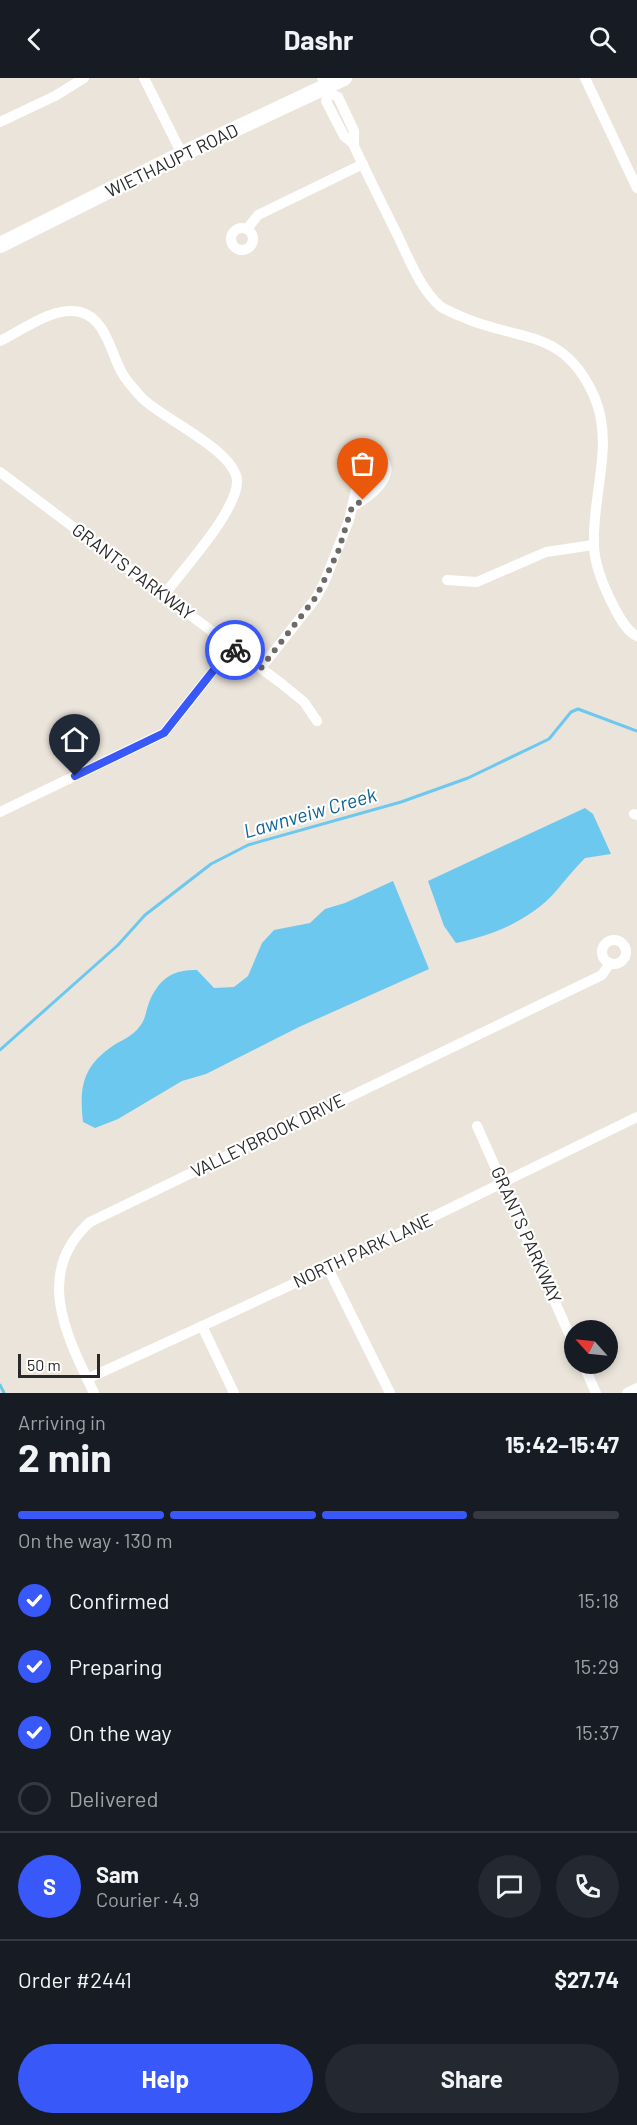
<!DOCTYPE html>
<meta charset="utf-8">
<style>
body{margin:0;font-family:Barlow,sans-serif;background:#242831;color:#f1f3f6;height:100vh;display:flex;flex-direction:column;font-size:22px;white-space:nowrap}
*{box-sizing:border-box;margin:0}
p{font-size:20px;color:#9ea1a6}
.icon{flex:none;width:33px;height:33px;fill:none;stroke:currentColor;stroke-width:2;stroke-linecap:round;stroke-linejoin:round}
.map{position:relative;height:1315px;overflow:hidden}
.panel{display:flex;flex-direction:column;background:#171b24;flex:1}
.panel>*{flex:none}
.needle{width:39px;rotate:297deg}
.buttons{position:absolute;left:564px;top:1242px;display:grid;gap:12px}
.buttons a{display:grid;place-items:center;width:54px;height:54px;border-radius:50%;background:#171b24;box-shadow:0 3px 9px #0003;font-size:30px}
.scale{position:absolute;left:18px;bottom:15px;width:82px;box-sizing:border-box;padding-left:6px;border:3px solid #292929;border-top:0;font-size:16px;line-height:21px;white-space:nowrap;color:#292929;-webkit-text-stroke:4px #fff;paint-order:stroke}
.pin{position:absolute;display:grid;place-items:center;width:51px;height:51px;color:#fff;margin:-62px -26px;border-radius:50% 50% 50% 0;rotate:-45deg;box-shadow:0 0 6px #0007}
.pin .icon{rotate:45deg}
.courier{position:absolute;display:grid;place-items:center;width:60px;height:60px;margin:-30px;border:4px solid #3958f9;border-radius:50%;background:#fff;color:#222;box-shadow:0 2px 8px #0007}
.overview em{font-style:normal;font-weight:700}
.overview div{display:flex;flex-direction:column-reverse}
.overview{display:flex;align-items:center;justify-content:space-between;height:102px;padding:0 18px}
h1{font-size:39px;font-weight:700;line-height:45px}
.bar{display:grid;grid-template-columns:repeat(4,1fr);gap:9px 6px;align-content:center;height:72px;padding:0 18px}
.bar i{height:8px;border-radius:4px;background:#363941}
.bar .current{background:#3958f9}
.bar p{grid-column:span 4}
.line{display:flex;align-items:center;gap:15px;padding:0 18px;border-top:2px solid #363941}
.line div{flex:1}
.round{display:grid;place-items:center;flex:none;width:63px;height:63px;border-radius:32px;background:#242831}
ol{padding:0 18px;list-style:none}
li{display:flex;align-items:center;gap:18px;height:66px}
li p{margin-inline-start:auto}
li .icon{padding:6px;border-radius:50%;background:#3958f9;color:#fff;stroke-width:4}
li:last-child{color:#9ea1a6}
li i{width:33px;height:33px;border:3px solid #363941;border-radius:50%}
.cta{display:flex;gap:12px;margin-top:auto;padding:12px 18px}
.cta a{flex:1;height:69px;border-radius:36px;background:#3958f9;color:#fff;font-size:24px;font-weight:700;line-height:69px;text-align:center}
.cta a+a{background:#242831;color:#f1f3f6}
header{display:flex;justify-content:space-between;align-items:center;height:78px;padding:0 18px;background:#171b24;font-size:27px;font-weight:700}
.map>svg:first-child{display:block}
</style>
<header><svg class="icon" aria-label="back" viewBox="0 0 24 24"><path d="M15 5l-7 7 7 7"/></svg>Dashr<svg class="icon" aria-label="search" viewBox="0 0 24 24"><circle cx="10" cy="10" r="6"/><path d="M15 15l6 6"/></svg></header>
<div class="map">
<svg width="637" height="1315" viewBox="0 0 637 1315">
<rect width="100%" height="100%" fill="#ebe4da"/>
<g fill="#6cc8ee">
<path d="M585,730L593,736L611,776L585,780C575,790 566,801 557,812C531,842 494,857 456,865L444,848L428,803Z"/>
<path d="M393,803L429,891L299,949L206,996L182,1003L118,1041L95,1050L83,1044C79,1008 83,988 114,967C124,961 133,958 140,948C146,941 146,931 150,922C161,899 173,892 197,892L214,910L234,909L248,898L262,865L274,852L310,845L325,831L345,825Z"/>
</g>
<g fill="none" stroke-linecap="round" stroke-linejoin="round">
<g stroke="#6cc8ee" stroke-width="3">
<path d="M0,972L118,867L145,837L211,786L248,767L401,724L468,700L549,661L571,634L578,631L637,653"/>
<path d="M0,1307L4,1315"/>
</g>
<g stroke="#fff" stroke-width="10">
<path d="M144,0L182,76"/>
<path d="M322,0L329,15L338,19L354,53V68C368,98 383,128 398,158C409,181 420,210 440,228C445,232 454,235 460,238C516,264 563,248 594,318C615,366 592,416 594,466C594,487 605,512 615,531C620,540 627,554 637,558"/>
<path d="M585,0L637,110"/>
<path d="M329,15L326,23L344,58L354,66"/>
<path d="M0,44L55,18L84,0"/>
<circle cx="242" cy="161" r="11"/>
<path d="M247,151L258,137L363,86"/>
<path d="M0,263C23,252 53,228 80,234C106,240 111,276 122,295C128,305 135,312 142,320C163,341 234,372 237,402C239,431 183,491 165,516"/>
<path d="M0,394L282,606L304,624L317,643"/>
<path d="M447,502L477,504L546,474L593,467"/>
<path d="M261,590L316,520L324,505L349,442L361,390L375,377L381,379C399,399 367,420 352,429"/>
<path d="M0,734L164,655L232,569"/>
<path d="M634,736L637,737"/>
<circle cx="614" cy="874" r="12"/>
<path d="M477,1048L574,1267"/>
<path d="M328,1190L390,1315"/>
<path d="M202,1248L234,1315"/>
<path d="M583,1286L596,1315"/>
<path d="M87,1301L328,1190L637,1039"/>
<path d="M94,1315C67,1259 33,1195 90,1144L602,897L610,885"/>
<path d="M627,1315L637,1310"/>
</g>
<path stroke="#fff" stroke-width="16" d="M0,167L182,76L344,0"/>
</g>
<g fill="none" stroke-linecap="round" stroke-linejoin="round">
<path stroke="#6d6a67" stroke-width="6" stroke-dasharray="0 10.8" d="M235,572L261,590L316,519L338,474L352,429L363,422"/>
<path stroke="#3958f9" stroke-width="8" d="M75,698L164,655L232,569L235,572"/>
</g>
<g text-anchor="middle" stroke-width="4.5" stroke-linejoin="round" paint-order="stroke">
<g font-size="18" fill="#292929" stroke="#fff">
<text transform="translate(172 83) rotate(-26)" y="6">WIETHAUPT ROAD</text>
<text transform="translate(133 494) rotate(37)" y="6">GRANTS PARKWAY</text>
<text transform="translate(268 1058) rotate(-26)" y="6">VALLEYBROOK DRIVE</text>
<text transform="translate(526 1157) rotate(66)" y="6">GRANTS PARKWAY</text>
<text transform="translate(363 1173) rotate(-25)" y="6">NORTH PARK LANE</text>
</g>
<g font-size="20" font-style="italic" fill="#0d6598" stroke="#fff">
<text transform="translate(310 735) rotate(-16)" y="7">Lawnveiw Creek</text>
</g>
</g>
</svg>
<div class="buttons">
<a><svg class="needle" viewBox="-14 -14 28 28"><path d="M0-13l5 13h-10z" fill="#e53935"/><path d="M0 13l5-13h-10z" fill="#9ea1a6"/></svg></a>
</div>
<div class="scale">50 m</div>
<div class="pin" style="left:363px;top:422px;background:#ea580c"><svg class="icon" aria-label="bag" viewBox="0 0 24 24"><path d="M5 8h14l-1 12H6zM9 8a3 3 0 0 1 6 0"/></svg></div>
<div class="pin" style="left:75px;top:698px;background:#1f2937"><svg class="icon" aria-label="home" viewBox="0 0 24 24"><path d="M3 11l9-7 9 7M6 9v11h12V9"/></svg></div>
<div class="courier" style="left:235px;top:572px"><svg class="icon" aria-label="bike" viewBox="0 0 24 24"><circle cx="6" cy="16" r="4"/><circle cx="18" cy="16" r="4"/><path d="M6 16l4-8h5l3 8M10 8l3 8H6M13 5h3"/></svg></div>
</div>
<section class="panel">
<div class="overview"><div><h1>2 min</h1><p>Arriving in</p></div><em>15:42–15:47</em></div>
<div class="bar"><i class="current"></i><i class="current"></i><i class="current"></i><i></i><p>On the way · 130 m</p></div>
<ol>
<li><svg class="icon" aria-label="check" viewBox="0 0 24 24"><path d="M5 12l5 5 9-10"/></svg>Confirmed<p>15:18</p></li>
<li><svg class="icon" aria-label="check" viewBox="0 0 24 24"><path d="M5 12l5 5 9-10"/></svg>Preparing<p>15:29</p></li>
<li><svg class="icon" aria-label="check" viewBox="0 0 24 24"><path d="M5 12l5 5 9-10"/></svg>On the way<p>15:37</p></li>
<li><i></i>Delivered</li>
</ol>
<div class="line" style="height:108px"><b class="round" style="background:#3958f9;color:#fff">S</b><div><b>Sam</b><p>Courier · 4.9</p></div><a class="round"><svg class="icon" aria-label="chat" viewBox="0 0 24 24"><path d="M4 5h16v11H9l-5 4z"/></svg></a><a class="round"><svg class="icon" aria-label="phone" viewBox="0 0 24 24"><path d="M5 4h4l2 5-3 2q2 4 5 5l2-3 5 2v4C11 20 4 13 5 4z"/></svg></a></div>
<div class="line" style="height:78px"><div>Order #2441</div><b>$27.74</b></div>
<div class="cta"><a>Help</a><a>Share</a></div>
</section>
